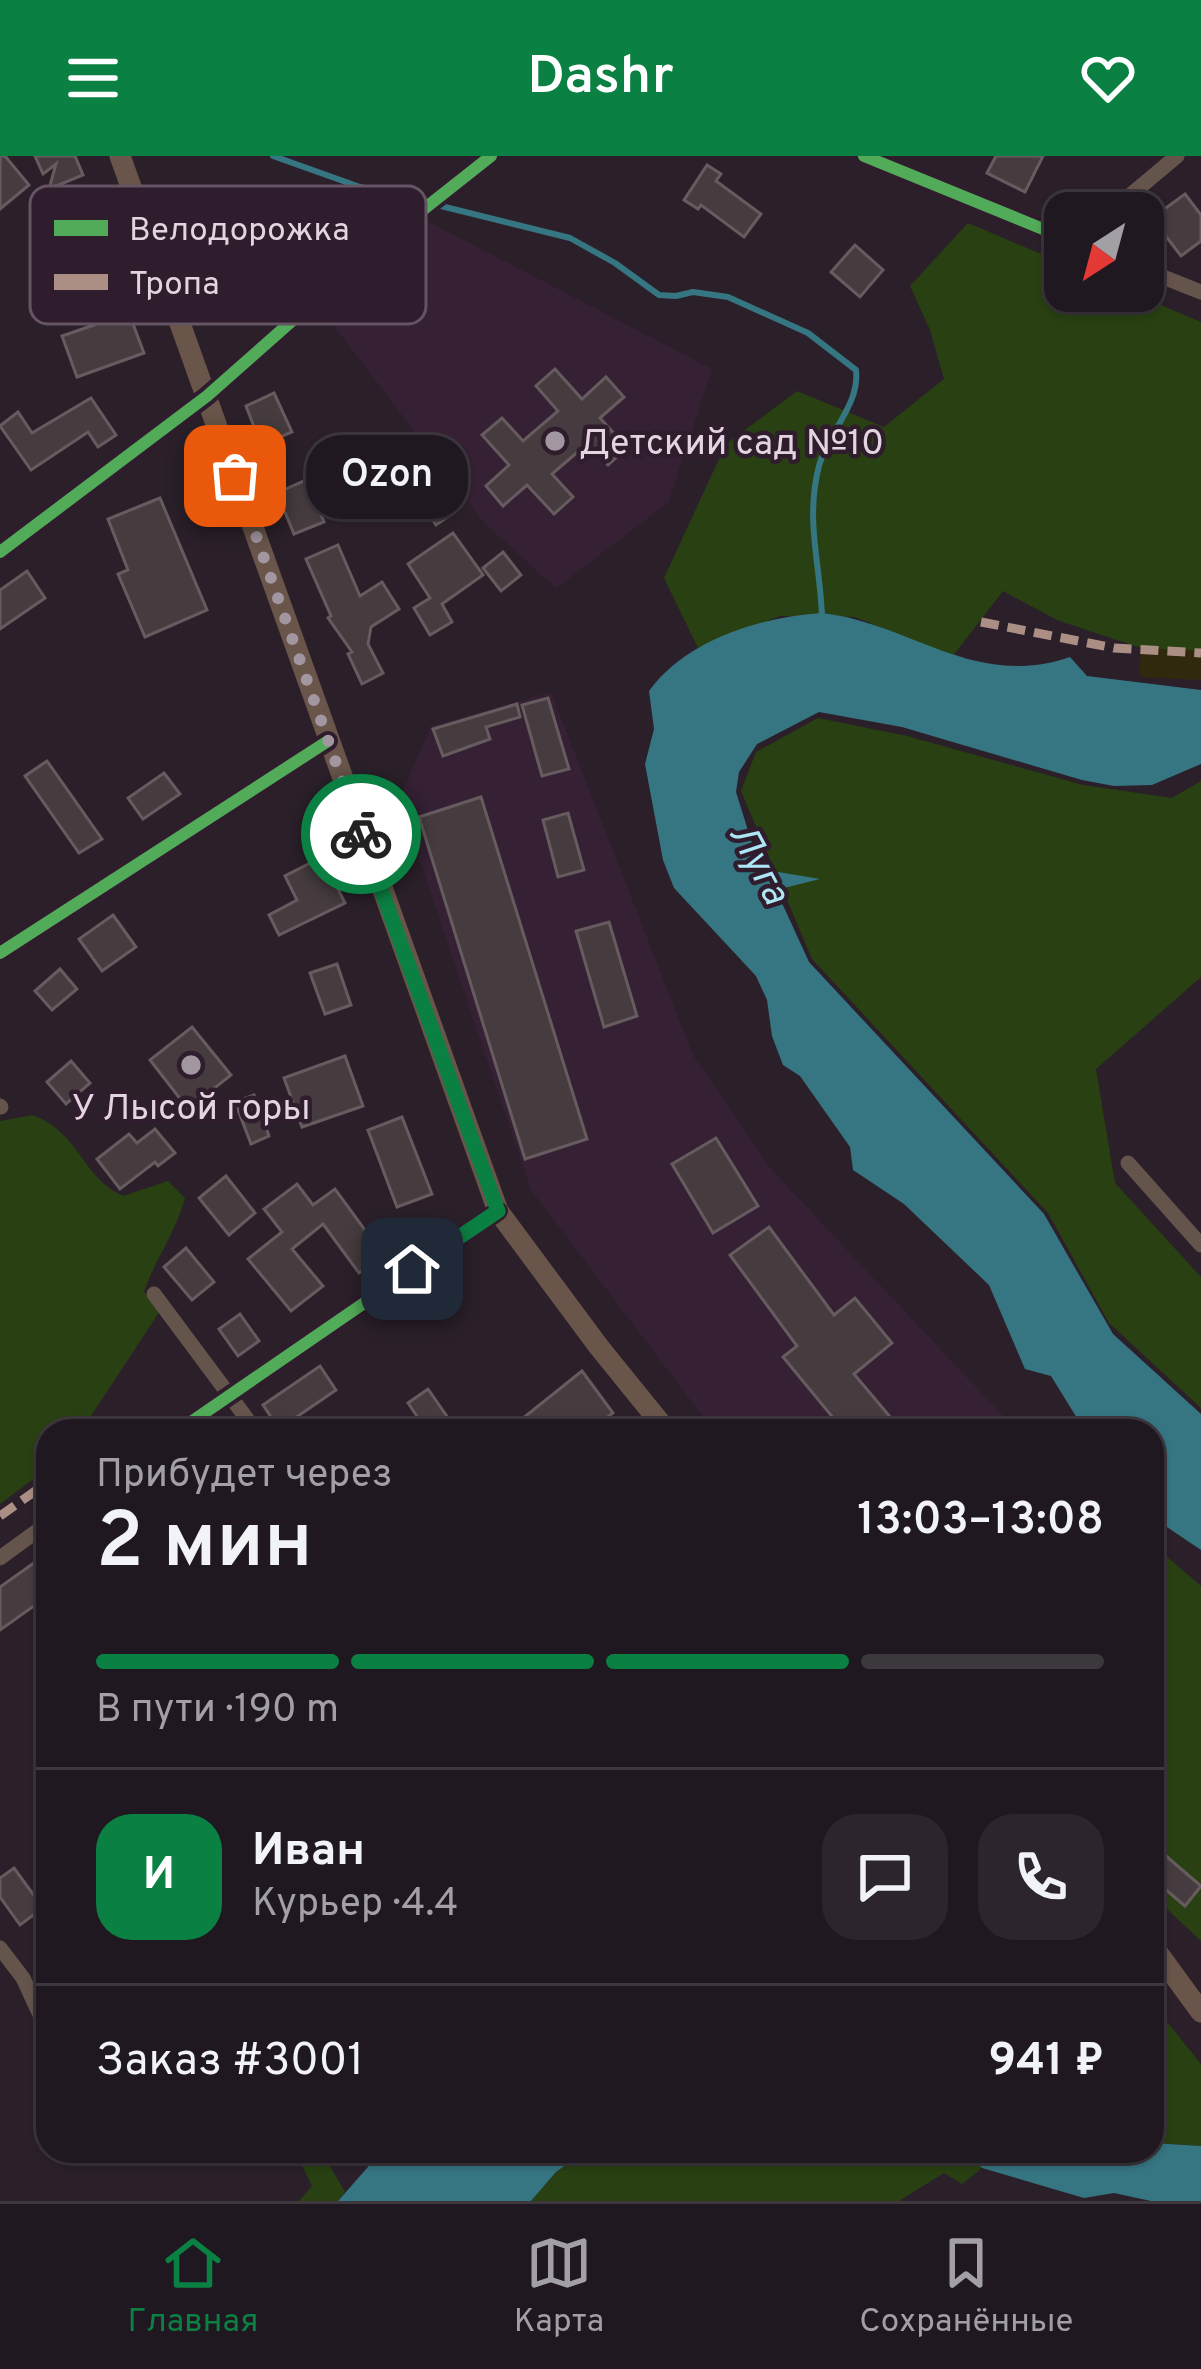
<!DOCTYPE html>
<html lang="ru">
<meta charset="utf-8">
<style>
body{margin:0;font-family:Overpass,sans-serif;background:#2d252d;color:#f1f3f6;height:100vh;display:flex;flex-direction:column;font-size:45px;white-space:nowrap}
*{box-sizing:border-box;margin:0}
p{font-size:39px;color:#a2a0a5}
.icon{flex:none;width:66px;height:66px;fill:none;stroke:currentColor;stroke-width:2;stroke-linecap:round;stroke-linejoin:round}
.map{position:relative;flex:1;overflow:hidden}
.panel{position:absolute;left:36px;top:1263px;width:1128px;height:744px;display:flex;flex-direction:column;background:#201820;border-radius:36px;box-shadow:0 3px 9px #0004,0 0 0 3px #3d373e}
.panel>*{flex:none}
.needle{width:78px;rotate:216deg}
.tools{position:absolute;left:1044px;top:36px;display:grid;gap:24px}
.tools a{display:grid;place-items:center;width:120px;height:120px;border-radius:24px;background:#201820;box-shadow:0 3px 9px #0004,0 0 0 3px #3d373e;font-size:60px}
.pin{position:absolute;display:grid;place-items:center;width:102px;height:102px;color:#fff;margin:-51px;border-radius:24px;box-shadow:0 6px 18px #0006}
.courier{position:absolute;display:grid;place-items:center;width:120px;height:120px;margin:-60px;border:9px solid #0b8043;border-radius:50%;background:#fff;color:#222;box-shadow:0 3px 15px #0007}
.bubble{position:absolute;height:84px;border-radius:36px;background:#201820;box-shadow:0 3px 9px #0004,0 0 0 3px #3d373e;font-size:39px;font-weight:600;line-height:84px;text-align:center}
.headline em{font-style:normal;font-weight:600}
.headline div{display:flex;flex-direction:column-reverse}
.headline{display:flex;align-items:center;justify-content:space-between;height:204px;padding:0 60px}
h1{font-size:78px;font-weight:600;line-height:90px}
.bar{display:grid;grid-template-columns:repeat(4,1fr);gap:18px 12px;align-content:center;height:144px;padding:0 60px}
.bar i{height:15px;border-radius:9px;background:#3d373e}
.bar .selected{background:#0b8043}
.bar p{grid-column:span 4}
.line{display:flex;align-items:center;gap:30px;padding:0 60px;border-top:3px solid #3d373e}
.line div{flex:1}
.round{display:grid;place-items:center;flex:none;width:126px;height:126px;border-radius:36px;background:#2d252d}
header{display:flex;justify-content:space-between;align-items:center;height:156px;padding:0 60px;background:#0b8043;color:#fff;font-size:54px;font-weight:600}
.menu{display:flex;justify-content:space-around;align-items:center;height:168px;border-top:3px solid #3d373e;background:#201820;font-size:33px;color:#a2a0a5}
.menu a{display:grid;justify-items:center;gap:6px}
.menu .selected{color:#0b8043}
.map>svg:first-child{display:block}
</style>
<header><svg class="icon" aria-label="menu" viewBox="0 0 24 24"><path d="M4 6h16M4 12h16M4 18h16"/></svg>Dashr<svg class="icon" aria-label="heart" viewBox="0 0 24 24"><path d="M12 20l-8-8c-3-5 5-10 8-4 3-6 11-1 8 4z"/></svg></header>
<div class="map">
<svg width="1201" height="2045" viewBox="0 0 1201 2045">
<rect width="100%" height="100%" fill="#2b202a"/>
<g fill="#352034">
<path d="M427,65L712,213L668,347L556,432L485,368L321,153Z"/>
<path d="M551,536L693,899L771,1013L1007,1264L994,1275H714L531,1034L399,643L431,570Z"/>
</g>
<g fill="#284012">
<path d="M968,67L1065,108V135H1128L1201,166V495L1141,492L1057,464L1003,435L952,501L855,461L780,460L698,492L664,422L726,288L797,235L884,271L944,223L930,174L910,130Z"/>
<path d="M818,562L907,580L1083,629L1172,642L1201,625V821L1096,913L1115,1027L1201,1121V1252L1109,1167L1048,1057L812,803L741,635L756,596Z"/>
<path d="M33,959C80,977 82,1022 123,1040L168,1025L185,1042C176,1076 155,1103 144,1136L160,1155L81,1275H48V1312L0,1348V965Z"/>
<path d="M1152,1388L1201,1430V1785L1152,1739Z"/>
<path d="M1152,1839L1158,1855L1201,1908V1990L1152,1987Z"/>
<path d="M295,1995H321L345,2036L338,2045H299L312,2030Z"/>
<path d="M585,1995H948L968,2000L982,2012L962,2028L944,2017L899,2045H531L556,2016Z"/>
</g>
<path fill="#31290d" d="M1141,492L1201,495V524L1139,521Z"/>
<g fill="#367582">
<path d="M822,457C911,467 974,534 1070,501L1087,520L1201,534V608L1152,629L1114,630L1082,624L902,571L819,556L757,588L739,616L736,636L760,713L820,723L776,734L809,806L1044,1058L1113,1178L1201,1258V1394L1152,1361V1275H1085L1051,1220L1025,1213L989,1129L904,1048L853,1014L850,991L800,920L783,909L772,880L767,844L756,820L674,732L663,704L645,608L654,573L649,535C687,483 761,461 822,457Z"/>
<path d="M1152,1987L1201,1990V2045H1151L1114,2037L1084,2042L982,2012L968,2000L948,1995H1152Z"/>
<path d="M382,1995H585L556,2016L531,2045H338Z"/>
</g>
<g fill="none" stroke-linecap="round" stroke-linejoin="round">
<g stroke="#367582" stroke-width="6">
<path d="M273,0L360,31L424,46"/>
<path d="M437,49L570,82L615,107L659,139L676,140L693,136L728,141L808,177L856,214C860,249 828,276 819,310C805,364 820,406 822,460"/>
</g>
</g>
<g fill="#463c3f" stroke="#665b5e" stroke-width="3">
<path d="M0,0H5L29,29L0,53Z"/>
<path d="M35,0H75L83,19L49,33L56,8L43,18Z"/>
<path d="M996,0H1043L1025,36L987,17Z"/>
<path d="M707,9L721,18L716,25L761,58L744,81L701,49L698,53L684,44Z"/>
<path d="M1185,38L1201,59V85L1181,100L1152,62Z"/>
<path d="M855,89L883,114L860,141L831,116Z"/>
<path d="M113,115L144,197L77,221L62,180L94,169L77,131Z"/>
<path d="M555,213L582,243L606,221L624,241L600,262L627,292L608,309L588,287L552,318L573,341L554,358L527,329L503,350L486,330L509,309L482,279L502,262L523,285L558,255L536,230Z"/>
<path d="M274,237L292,276L261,289L246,250Z"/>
<path d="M91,242L116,279L98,291L88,276L31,314L0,270L18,256L32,277Z"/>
<path d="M423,295L437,320L430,324L452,358L436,369L425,352L429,350L419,326L413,329L401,308Z"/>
<path d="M306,324L324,366L294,378L277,337Z"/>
<path d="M160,342L207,454L145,481L118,418L128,414L108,363Z"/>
<path d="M453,377L483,419L442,448L452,466L430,479L414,452L430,442L408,408Z"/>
<path d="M338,389L360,440L382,426L399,453L371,471L368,488L383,517L362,528L348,498L352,496L328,462L331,460L306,403Z"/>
<path d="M503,396L521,419L501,435L483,412Z"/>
<path d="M27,415L45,442L0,473V434Z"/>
<path d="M548,542L569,613L542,620L522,549Z"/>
<path d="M517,548L520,561L486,571L490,583L443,600L433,573Z"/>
<path d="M47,605L102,683L79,697L25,620Z"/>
<path d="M164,617L180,638L143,663L128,642Z"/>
<path d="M481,641L587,983L525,1003L419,661Z"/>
<path d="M568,657L584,714L558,721L543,664Z"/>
<path d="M322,701L345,747L279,779L269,759L297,744L285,720Z"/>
<path d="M113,759L136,791L102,815L79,783Z"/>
<path d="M609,766L637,860L604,871L576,775Z"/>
<path d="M337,808L351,849L325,858L310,817Z"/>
<path d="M60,813L77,833L52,854L35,835Z"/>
<path d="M192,871L231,919L188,953L150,904Z"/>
<path d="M345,900L363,950L302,971L284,922Z"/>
<path d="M71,905L90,927L66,948L47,926Z"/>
<path d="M254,939L269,980L251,988L235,946Z"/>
<path d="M402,961L432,1038L397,1051L368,974Z"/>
<path d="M155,973L175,997L158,1010L155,1006L120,1033L97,1003L129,978L137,987Z"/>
<path d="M716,982L758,1050L713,1077L672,1008Z"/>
<path d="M226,1020L255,1057L229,1079L199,1042Z"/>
<path d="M297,1028L313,1049L335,1033L384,1100L359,1117L323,1068L292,1093L323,1130L291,1155L248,1103L282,1076L264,1053Z"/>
<path d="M769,1071L834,1159L855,1142L892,1187L854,1218L902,1275H822L835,1264L783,1201L797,1190L730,1099Z"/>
<path d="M186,1092L214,1126L192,1144L164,1111Z"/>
<path d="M240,1158L259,1185L238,1200L219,1173Z"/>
<path d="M320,1210L336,1234L279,1273L263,1249Z"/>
<path d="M582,1215L613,1257L588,1275H507Z"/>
<path d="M428,1233L453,1269L444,1275H427L408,1247Z"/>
<path d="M48,1397V1440L0,1474V1431Z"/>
<path d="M1152,1688L1201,1730L1185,1750L1152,1722Z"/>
<path d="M14,1712L43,1752L20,1769L0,1741V1722Z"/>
</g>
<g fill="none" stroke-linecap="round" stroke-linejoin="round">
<g stroke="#64544c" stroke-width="15">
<path d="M864,0L1065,82"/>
<path d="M1109,57L1177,0"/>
<path d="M1143,113L1201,136"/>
<path d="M0,797L328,585"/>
<path d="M0,950L1,951"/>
<path d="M1128,1007L1201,1089"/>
<path d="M154,1138L256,1275"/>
<path d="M178,1275L498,1055"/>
<path d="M0,1402L48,1367"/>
<path d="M0,1792L23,1822L48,1876"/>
</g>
<path stroke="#64544c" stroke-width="18" d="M0,396L207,240L372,94L491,0"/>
<g stroke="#695549" stroke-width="21">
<path d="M120,0L498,1055L599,1191L667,1275"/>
<path d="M1152,1789L1201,1856"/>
</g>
<g stroke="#ac8f84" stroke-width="9" stroke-dasharray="18 9" stroke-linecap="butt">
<path d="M981,466L1114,492L1201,497"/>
<path d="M0,1360L48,1326"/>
</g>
<g stroke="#2f1c2d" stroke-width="20">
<g id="cycleway">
<path d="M864,0L1065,82"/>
<path d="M0,396L207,240L372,94L491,0"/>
<path d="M0,797L328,585"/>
<path d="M178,1275L498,1055"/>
</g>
</g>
<use href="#cycleway" stroke="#51ab58" stroke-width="12"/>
</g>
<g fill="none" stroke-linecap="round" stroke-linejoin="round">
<path stroke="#a296a0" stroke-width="12" stroke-dasharray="0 21.6" d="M235,320L361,678"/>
<path stroke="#0b8043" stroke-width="15" d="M361,678L498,1055L412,1113"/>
</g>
<g fill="#a296a0" stroke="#2f1c2d" stroke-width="4.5">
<circle cx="555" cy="285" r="12"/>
<circle cx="191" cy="909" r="12"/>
</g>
<g text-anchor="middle" stroke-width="9" stroke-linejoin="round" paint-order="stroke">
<g font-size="36" fill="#e2d5e0" stroke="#2f1c2d" text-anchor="start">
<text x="579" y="298">Детский сад №10</text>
<text x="191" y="963" text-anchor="middle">У Лысой горы</text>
</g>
<g font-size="39" font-style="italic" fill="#ade6f4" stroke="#2f1c2d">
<text transform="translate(761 707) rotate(62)" y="14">Луга</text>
</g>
</g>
<rect x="30" y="30" width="396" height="138" rx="18" fill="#2f1c2d" stroke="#655463" stroke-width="3"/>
<rect x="54" y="64" width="54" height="16" fill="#51ab58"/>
<rect x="54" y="118" width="54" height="16" fill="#ac8f84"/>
<g font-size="33" fill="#e2d5e0">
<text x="129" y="84">Велодорожка</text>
<text x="129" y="138">Тропа</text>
</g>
</svg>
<div class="tools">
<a><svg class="needle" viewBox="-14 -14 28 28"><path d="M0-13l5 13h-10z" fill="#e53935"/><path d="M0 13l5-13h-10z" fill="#a2a0a5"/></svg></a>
</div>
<div class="pin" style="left:235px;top:320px;background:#ea580c"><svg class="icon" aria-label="bag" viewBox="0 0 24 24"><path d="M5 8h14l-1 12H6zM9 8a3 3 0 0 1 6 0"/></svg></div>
<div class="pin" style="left:412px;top:1113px;background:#1f2937"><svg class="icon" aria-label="home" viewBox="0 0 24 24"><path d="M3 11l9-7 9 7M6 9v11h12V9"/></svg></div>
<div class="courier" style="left:361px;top:678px"><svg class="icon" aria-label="bike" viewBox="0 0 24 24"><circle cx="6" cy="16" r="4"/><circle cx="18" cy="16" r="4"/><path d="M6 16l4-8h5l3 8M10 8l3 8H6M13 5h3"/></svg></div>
<div class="bubble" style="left:306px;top:279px;width:162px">Ozon</div>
<section class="panel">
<div class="headline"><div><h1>2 мин</h1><p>Прибудет через</p></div><em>13:03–13:08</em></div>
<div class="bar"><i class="selected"></i><i class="selected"></i><i class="selected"></i><i></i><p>В пути · 190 m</p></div>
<div class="line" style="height:216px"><b class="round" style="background:#0b8043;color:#fff">И</b><div><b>Иван</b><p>Курьер · 4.4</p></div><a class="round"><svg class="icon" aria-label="chat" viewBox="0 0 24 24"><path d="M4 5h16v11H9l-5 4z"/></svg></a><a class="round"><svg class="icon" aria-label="phone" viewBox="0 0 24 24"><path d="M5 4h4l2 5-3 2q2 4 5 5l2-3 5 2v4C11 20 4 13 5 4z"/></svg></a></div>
<div class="line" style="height:156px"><div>Заказ #3001</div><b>941 ₽</b></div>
</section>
</div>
<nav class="menu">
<a class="selected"><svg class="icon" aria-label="home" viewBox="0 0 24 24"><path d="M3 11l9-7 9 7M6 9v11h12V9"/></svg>Главная</a>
<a><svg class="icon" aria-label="map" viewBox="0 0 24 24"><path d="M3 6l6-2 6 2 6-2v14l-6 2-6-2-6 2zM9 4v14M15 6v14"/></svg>Карта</a>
<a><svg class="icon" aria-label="saved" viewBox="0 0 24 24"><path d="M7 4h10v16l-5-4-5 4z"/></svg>Сохранённые</a>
</nav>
